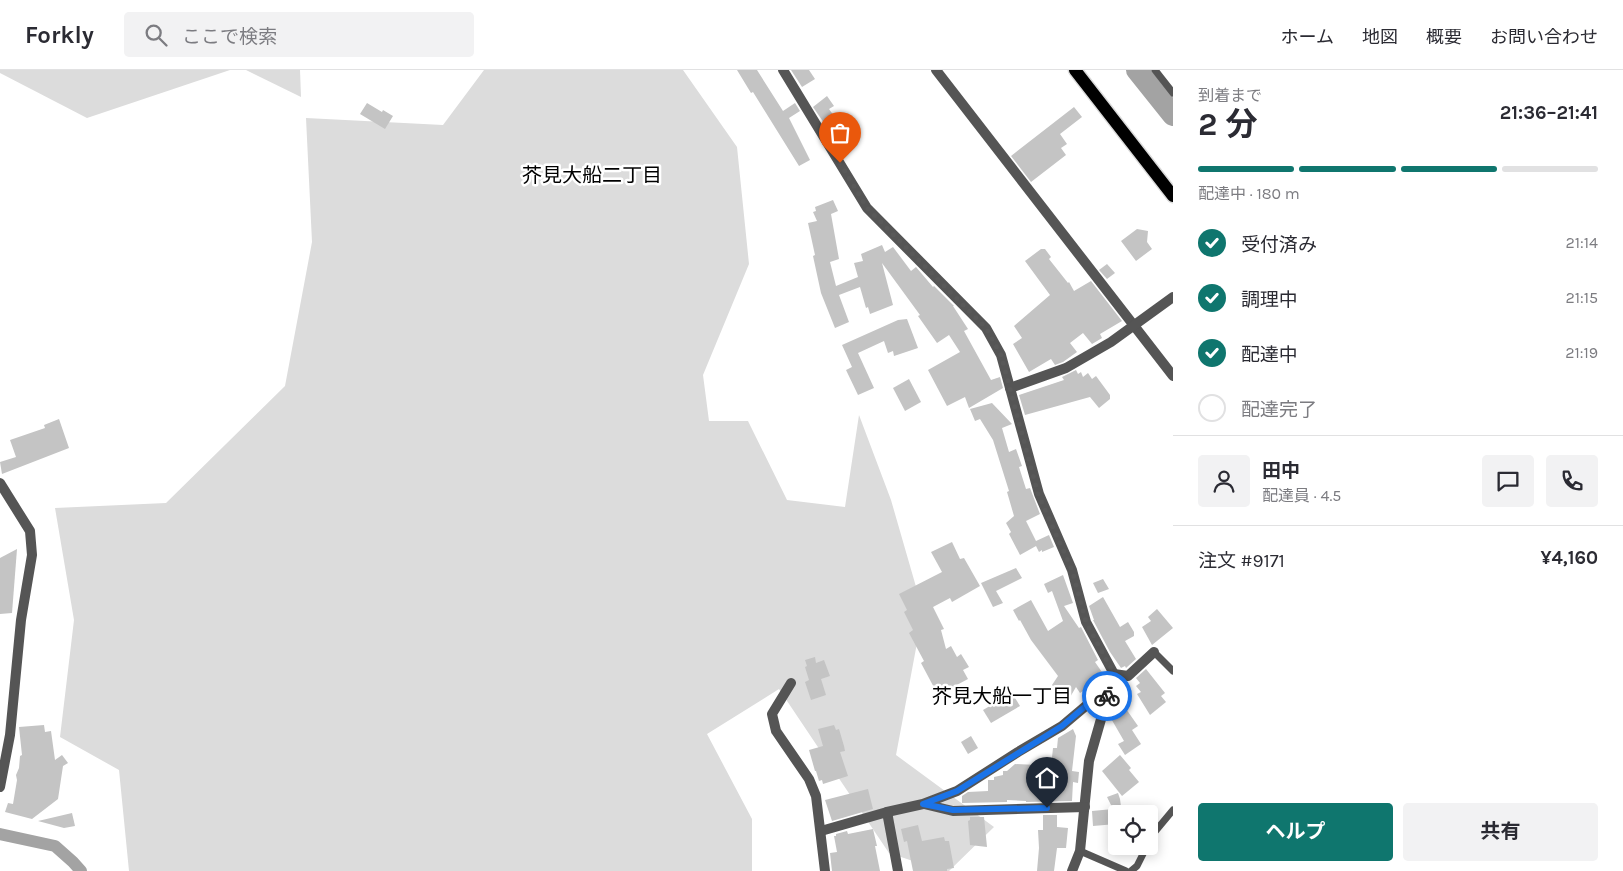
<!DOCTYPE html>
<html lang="ja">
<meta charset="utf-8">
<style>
body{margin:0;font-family:Karla,"Noto Sans JP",sans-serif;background:#f2f2f3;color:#2b2b33;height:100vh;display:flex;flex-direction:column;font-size:19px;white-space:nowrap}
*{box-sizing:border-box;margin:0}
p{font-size:16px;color:#7c7c81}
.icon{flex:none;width:28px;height:28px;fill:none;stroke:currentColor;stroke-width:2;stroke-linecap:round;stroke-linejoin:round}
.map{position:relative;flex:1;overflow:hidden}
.details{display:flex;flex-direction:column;background:#fff;width:450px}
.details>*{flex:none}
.controls{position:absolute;left:1108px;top:735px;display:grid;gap:10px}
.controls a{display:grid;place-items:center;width:50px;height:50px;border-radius:5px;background:#fff;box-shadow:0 2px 12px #0003;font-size:25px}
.pin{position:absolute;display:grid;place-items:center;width:42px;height:42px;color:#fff;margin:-51px -21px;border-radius:50% 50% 50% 0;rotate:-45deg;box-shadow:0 0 5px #0007}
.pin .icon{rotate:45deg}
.courier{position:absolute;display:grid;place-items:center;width:50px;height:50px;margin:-25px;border:4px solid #1a73e8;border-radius:50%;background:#fff;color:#222;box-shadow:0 1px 6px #0007}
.summary em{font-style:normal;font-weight:700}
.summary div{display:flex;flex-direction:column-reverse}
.summary{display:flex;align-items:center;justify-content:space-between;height:85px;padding:0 25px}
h1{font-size:32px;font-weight:700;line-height:38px}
.bar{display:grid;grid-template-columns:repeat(4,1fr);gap:8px 5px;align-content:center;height:60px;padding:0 25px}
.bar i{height:6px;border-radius:4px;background:#e1e1e2}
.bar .selected{background:#0f766e}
.bar p{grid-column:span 4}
.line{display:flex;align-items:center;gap:12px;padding:0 25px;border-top:1px solid #e1e1e2}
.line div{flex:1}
.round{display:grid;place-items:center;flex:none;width:52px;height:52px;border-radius:5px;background:#f2f2f3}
ol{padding:0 25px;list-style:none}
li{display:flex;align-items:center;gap:15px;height:55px}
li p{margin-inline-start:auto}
li .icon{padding:5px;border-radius:50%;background:#0f766e;color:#fff;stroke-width:4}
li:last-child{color:#7c7c81}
li i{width:28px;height:28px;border:2px solid #e1e1e2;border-radius:50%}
.primary-button{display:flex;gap:10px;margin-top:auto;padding:10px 25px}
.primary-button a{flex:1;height:58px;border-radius:5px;background:#0f766e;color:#fff;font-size:20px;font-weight:700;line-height:58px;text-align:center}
.primary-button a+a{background:#f2f2f3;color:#2b2b33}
header{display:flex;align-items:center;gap:30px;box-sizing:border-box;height:70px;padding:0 25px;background:#fff;border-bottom:1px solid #e1e1e2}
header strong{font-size:24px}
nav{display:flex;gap:28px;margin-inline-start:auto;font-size:18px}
.search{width:350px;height:45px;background:#f2f2f3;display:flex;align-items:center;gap:12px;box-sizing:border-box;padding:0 18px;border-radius:5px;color:#7c7c81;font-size:19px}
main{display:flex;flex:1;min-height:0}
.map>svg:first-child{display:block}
</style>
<header>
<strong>Forkly</strong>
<div class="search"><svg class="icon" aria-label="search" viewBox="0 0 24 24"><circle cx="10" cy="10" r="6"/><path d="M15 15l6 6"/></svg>ここで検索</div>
<nav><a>ホーム</a><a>地図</a><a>概要</a><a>お問い合わせ</a></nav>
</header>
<main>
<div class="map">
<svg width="1173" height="801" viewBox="0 0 1173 801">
<rect width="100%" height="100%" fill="#fff"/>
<g fill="#dcdcdc">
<path d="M0,0H230L87,48L0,3Z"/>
<path d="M246,0H300L301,27Z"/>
<path d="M484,0H683L737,77L749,194L703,305L709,351H748L787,430L845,437L859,345L891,430L923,541L896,685L994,757L949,801H943L889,783L779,619L707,664L752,749V801H129L119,700L60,667L74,550L55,438L166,433L285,316L312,172L306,48L443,55Z"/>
</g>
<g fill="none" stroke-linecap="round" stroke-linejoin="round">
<path stroke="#a3a3a3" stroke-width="12" d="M0,764L55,776L73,792L81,801"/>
<path stroke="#a3a3a3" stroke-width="22" d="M1137,0L1173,45"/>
</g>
<g fill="#c4c4c4">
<path d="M737,0H757L783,41L795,33L800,41L789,48L810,90L799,96L753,22L751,23Z"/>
<path d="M791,0H809L815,9L802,17Z"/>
<path d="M827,26L834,36L829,39L834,46L824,53L813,37Z"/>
<path d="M367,33L382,42L383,40L393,46L385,59L360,44Z"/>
<path d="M1074,37L1082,47L1060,64L1067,74L1061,78L1066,85L1031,112L1011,86Z"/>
<path d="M833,130L838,141L831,144L839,189L830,192L836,216L858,207L854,193L863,191L861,184L882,175L885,182L893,177L911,201L916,197L933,217L934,216L954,236H953L968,259L964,261L991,310L1000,307L1003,318L969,338L965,327L947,336L928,300L960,282L949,265L937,273L918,246L920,245L882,193L893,235L870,244L868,237L866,238L860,217L839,225L849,252L835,258L821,223L813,186L815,185L808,153L817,151L813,142L816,141L815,137Z"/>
<path d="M1137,159L1148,161L1147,172L1152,179L1136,191L1121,171Z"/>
<path d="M1041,179H1045L1051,187L1049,189L1068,213L1069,212L1074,221L1091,211L1122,251L1100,264L1102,268L1092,274L1083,263L1070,273L1077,282L1063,292L1055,295L1051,289L1029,302L1013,274L1022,268L1014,256L1050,225L1025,191Z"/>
<path d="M1107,194L1115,203L1107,209L1099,200Z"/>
<path d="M907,249L918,278L894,286L893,281L888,283L884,271L858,283L874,318L858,325L846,300L852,297L842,275L898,250Z"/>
<path d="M1076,300L1078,304L1081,302L1083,307L1088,303L1092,309L1096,306L1110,325V329L1099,338L1090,327L1025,345L1019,325L1064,310L1062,307Z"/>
<path d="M909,309L921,332L905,341L893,318Z"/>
<path d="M992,333L1012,354L1002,358L1009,382L1016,379L1022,396L1019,397L1026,419L1030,418L1040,444L1026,451L1036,471L1049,465L1054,477L1042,482V480L1039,482L1036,476L1020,485L1009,464L1011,462L1006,453L1014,446L1007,422L1009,421L993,370L980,349L975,351L970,339Z"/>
<path d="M59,349L69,378L2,404L0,392L16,387L10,370L45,358L44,355Z"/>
<path d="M952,472L960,489L964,488L980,516L952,532L950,528L933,537L944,559L941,560L946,579L951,576L957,587L961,584L969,597L963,600L968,609L938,625L921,593L924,591L909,563L913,560L904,542L907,540L899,524L942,502L931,482Z"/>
<path d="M17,479L12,543L0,544V488Z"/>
<path d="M1016,498L1022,508L996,521L1003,533L993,537L981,513Z"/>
<path d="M1063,505L1073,533L1064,536L1079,558L1081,557L1098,590L1095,592L1106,608L1105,611L1096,617L1094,613L1080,623L1076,617L1069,629L1053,619L1054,617L1052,615L1058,606L1031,570L1020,550L1019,551L1013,540L1031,530L1048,561L1063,551L1052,521L1048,523L1044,514Z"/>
<path d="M1103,509L1109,519L1098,523L1093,513Z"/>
<path d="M1103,527L1120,557L1128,552L1134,562V566L1125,571L1136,589L1126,598L1125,596L1121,598L1110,582L1093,550H1094L1089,536Z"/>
<path d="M1157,539L1173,558L1152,575L1142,557L1151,551L1148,547Z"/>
<path d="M815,587L816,593L824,590L830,606L821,609L826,625L811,630L805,612L809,610L805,597L807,596L805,590Z"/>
<path d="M1146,599L1165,623L1161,626L1166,632L1150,645L1137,624L1141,622L1136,616L1140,613L1136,608Z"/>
<path d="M1012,623L1020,636L991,653L983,640Z"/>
<path d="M1124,636L1138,656L1132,660L1141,674L1125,685L1118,674L1124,671L1109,645Z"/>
<path d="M44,655L45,662L51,661L55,690L62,685L68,693L63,696L58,729L32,749L5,742L8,733L13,734L17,710L16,705L19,698L20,686L22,685L19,657Z"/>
<path d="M834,655L836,660L839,659L844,676L845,681L840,682L848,706L823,714L822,710L819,711L816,701H815L809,680L823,676L818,659Z"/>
<path d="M1073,659L1076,666L1072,701L1079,702L1078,713L1073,712L1072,731L1026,732V731L1007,730V732L962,733V726L968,722L988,721V710H994V707L1003,705V701H1007L1015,694L1038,695L1036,715L1055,716L1056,697H1051L1053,678H1057L1058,668Z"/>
<path d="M971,666L978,678L968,684L961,672Z"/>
<path d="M1120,685L1131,698L1129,700L1139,712L1122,726L1102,701Z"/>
<path d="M868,719L873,739L832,751L825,730Z"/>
<path d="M1118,723L1120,729L1122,744H1116V754L1093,756L1092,741L1113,739L1107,727Z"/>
<path d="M72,743L75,756L64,758L38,751Z"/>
<path d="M1043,745H1057V757L1068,758L1066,778H1057L1054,801H1037L1039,778L1038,760H1043Z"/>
<path d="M970,747H984L987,777L970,775L968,751L970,750Z"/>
<path d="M918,755L922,771L944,767L945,771H949L954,798L947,799V801H913L907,771L904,772L901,759Z"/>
<path d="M873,759L877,776H875L880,801H832L830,783L837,782L834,766H836V764L847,761L848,764Z"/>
</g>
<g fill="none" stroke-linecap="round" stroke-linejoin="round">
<g stroke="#dbdbdb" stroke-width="15">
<path id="primary" d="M1075,0L1173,126"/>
</g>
<g stroke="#555" stroke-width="7">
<path d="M1155,0L1173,23"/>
<path d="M1154,582L1173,601"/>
<path d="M1149,774L1153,764L1173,740"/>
<path d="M1080,781L1126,801"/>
<path d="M1131,801L1137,796L1147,776"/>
</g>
<g stroke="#555" stroke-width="10">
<path d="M783,0L867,138L986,258L1001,285L1039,424L1072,500L1086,552L1114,604L1089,691L1080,781L1072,801"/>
<path d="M936,0L1173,306"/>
<path d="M1010,318L1066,298L1111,272L1173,227"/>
<path d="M0,413L30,461L32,485L21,550L10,665L0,717"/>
<path d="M1114,604L1128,606L1154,582"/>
<path d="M791,613L772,644L776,661L809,709L816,726L825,801"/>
<path d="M924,734L953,741L1085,737"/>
<path d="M887,742L898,801"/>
<path d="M821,761L887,742L923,734L957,721L1018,682L1062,656L1094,629L1107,627"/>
</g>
<use href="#primary" stroke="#000" stroke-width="12"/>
</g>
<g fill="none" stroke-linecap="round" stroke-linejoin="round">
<path stroke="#595959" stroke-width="5" stroke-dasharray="0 9" d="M840,93L867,138L986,258L1001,285L1038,424L1072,500L1086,552L1114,604L1107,626"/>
<path stroke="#1a73e8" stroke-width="6" d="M1047,738L953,740L923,734L957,721L1062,656L1094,629L1107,626"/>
</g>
<g text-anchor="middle" stroke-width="5" stroke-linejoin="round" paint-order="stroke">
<g font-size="20" fill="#000" stroke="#fff">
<text x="592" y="112">芥見大船二丁目</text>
<text x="1002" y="633">芥見大船一丁目</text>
</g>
</g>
</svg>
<div class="controls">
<a><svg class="icon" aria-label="locate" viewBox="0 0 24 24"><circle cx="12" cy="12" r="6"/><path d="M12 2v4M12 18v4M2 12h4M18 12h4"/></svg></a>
</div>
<div class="pin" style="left:840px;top:93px;background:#ea580c"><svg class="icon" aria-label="bag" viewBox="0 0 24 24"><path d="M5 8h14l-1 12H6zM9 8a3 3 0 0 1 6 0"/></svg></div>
<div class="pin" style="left:1047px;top:738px;background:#1f2937"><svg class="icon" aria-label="home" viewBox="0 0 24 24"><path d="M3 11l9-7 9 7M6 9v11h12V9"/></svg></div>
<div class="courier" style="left:1107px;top:626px"><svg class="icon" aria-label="bike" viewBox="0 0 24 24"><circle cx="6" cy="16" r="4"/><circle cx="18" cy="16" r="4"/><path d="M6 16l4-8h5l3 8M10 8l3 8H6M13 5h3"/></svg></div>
</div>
<section class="details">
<div class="summary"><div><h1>2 分</h1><p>到着まで</p></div><em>21:36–21:41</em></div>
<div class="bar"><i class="selected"></i><i class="selected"></i><i class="selected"></i><i></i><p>配達中 · 180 m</p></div>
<ol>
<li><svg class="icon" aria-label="check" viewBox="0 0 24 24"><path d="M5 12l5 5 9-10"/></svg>受付済み<p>21:14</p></li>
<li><svg class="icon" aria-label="check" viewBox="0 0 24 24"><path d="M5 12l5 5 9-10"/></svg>調理中<p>21:15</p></li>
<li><svg class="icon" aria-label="check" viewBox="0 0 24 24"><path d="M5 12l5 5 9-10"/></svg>配達中<p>21:19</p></li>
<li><i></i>配達完了</li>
</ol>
<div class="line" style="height:90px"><a class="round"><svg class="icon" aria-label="person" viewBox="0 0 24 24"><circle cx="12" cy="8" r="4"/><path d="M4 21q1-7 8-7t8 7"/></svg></a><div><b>田中</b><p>配達員 · 4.5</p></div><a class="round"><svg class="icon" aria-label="chat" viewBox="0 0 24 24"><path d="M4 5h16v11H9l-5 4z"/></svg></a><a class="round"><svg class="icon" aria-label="phone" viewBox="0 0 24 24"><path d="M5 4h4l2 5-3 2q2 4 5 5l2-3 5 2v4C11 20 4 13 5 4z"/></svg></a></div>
<div class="line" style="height:65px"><div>注文 #9171</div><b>¥4,160</b></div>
<div class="primary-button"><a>ヘルプ</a><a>共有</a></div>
</section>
</main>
